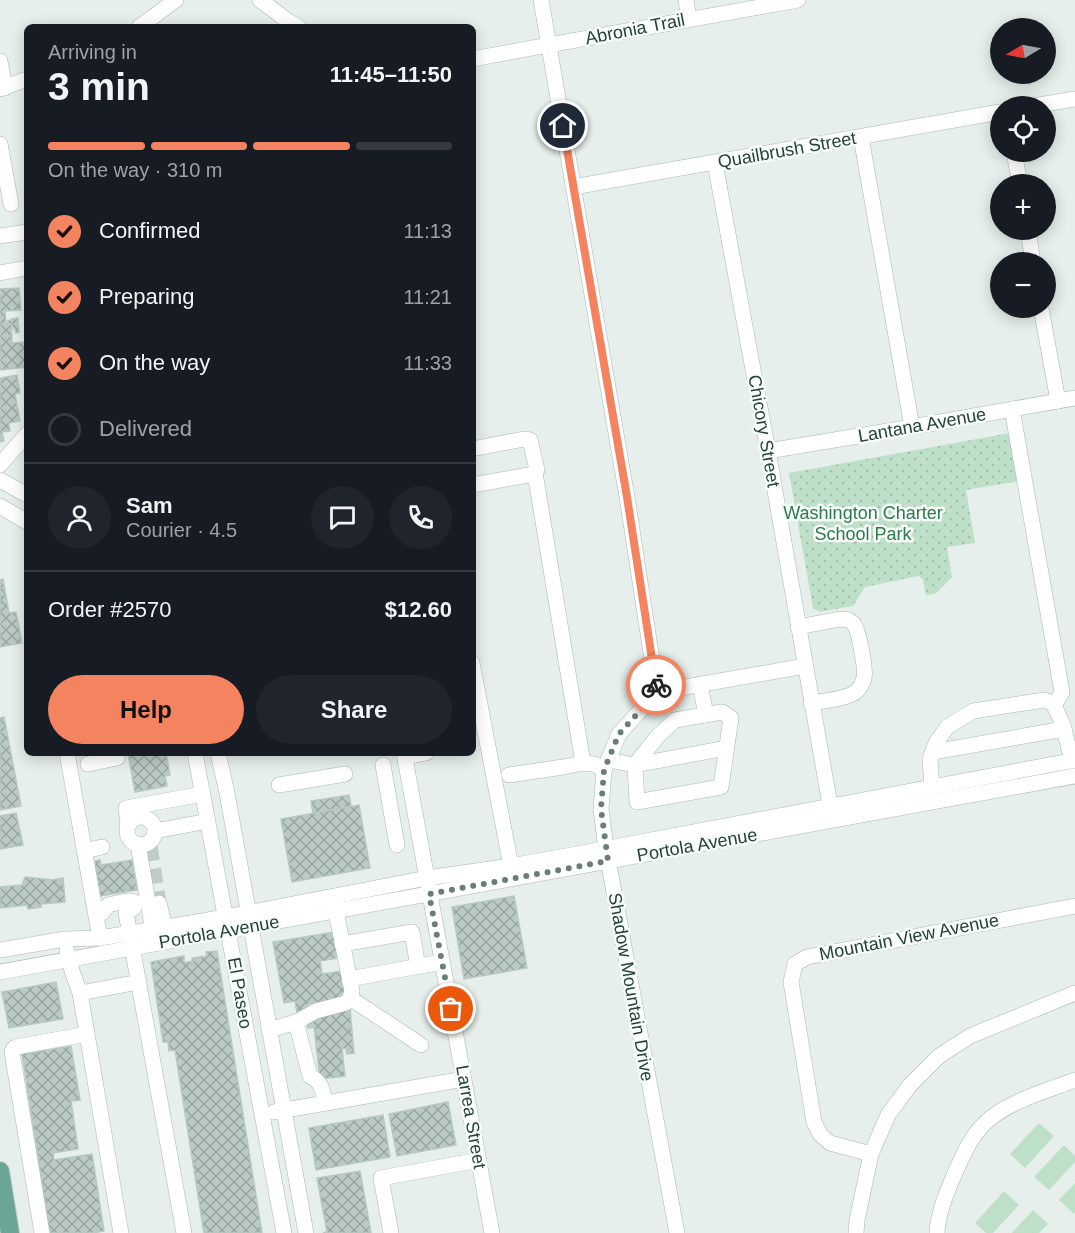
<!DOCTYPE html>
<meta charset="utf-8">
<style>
body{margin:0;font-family:Helvetica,sans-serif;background:#20242c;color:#f1f3f6;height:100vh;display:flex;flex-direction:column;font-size:22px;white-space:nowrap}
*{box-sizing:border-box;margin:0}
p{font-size:20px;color:#9ea1a6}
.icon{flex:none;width:33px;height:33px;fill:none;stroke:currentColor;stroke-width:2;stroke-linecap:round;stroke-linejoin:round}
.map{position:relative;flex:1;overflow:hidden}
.details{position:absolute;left:24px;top:24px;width:452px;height:732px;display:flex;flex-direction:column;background:#171b24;border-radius:9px;box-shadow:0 3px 15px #0003}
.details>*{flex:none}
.needle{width:39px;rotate:260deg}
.controls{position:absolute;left:990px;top:18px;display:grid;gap:12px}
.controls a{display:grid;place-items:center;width:66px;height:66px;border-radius:50%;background:#171b24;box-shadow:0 3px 15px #0003;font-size:30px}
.pin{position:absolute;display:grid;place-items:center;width:51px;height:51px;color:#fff;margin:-26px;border:3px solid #fff;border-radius:50%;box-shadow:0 2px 6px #0007}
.courier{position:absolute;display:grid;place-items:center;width:60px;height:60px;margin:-30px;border:4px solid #f4845f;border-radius:50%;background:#fff;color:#222;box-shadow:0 2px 8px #0007}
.head em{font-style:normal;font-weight:600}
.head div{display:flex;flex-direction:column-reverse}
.head{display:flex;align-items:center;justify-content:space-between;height:102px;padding:0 24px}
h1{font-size:39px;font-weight:600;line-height:45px}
.bar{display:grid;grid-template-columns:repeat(4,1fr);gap:9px 6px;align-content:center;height:72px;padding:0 24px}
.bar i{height:8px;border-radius:4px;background:#363941}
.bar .current{background:#f4845f}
.bar p{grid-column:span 4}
.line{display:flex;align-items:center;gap:15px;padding:0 24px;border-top:2px solid #363941}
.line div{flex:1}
.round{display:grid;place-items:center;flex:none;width:63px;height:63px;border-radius:32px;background:#20242c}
ol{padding:0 24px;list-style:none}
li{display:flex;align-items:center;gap:18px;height:66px}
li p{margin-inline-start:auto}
li .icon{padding:6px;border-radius:50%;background:#f4845f;color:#111;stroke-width:4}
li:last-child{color:#9ea1a6}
li i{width:33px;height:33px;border:3px solid #363941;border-radius:50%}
.cta{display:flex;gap:12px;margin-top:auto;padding:12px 24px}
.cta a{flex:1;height:69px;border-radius:36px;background:#f4845f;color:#111;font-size:24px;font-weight:600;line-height:69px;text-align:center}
.cta a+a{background:#20242c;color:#f1f3f6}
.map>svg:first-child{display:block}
</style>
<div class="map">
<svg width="1075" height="1233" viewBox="0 0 1075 1233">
<defs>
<pattern id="park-dots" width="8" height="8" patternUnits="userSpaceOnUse" patternTransform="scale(1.5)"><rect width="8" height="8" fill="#bfe0c8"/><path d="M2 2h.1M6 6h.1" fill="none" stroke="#a4c1ad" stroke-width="1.8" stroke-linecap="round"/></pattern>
<pattern id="building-cross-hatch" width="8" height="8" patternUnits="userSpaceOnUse" patternTransform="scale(1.5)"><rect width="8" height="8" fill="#bbcac4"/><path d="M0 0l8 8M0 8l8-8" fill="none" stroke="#98a6a0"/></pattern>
</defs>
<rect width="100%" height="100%" fill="#e6efeb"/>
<path fill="url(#park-dots)" d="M1010,433L1019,481L966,490L975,543L947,547L952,577L935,594L926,595L923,580L919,576L865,587L853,606L819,612L813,608L789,473Z"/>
<g fill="#bfe0c8">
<path d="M1039,1123L1054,1136L1025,1168L1010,1154Z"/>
<path d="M1064,1145L1075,1156V1162L1049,1190L1034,1177Z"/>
<path d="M1075,1183V1212L1074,1214L1059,1200Z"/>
<path d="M1004,1191L1019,1205L993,1233H986L975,1223Z"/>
<path d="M1033,1210L1048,1224L1039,1233H1012Z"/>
</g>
<g fill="url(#building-cross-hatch)" stroke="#b8c9c2" stroke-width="1.5">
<path d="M19,288L21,310L5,311L6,322L12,319L18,318L19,332L16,333L11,323L12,335L10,336H12V343L27,342V367L0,370V289Z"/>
<path d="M17,375L20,393L15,394L20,421L9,423L10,431L2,432L4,441L0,442V378Z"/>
<path d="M3,579L9,613L16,612L22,643L0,647V580Z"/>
<path d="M4,717L21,806L0,810V718Z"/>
<path d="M128,753H154V754L166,753L170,775L165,776L167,786L135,792Z"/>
<path d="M349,795L351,806L313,813L311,801Z"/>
<path d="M359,805L370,868L292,882L281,819Z"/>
<path d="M16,813L23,845L0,849V816Z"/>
<path d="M100,860L101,865L132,860L137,890L100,896L95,861Z"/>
<path d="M25,877L53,880L63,878L65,902L41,904V907L28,909L27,905L0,908V887L22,885Z"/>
<path d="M514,896L527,968L464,979L452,907Z"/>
<path d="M334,932L339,958L320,961L322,974L342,971L346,998L308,1004L309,1011L297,1013L295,1001L284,1003L273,942Z"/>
<path d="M217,951L262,1233H204L175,1050L169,1051L168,1042H163L151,962L184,956V963L193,961L192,958L207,956L206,952Z"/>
<path d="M56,982L63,1019L9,1028L2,992Z"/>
<path d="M350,1009L354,1053L347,1054L346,1048L342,1049L345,1076L320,1079L314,1027L308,1028L307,1014Z"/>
<path d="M71,1046L80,1100L71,1101L78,1149L53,1153L54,1160L92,1154L104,1231L92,1233H50L22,1054Z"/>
<path d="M448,1102L456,1145L397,1156L389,1114Z"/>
<path d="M383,1115L390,1157L316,1170L309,1128Z"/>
<path d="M360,1171L371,1233H323L327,1232L317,1178Z"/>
</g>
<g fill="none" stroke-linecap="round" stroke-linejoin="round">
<path stroke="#bfccc8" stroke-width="15" stroke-dasharray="15 8" stroke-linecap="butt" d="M150,846L159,903"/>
<g stroke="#a8b8b2" stroke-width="16">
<g id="minor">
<path d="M260,0L288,21L298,27"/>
<path d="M541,0L627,497L657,692"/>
<path d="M686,0L689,19"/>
<path d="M139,27L176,0"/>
<path d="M472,59L798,0"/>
<path d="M0,61L5,88"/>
<path d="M0,89L27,79"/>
<path d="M1033,106L1075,99"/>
<path d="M861,137L912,427"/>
<path d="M0,144L11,204"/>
<path d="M1014,152L1020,184"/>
<path d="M715,163L768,451L830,805"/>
<path d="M573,187L1000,112"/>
<path d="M1028,230L1033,262"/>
<path d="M0,236L27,232"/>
<path d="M0,273L27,268"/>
<path d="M1041,308L1058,401"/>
<path d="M1012,409L1062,692L1054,706"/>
<path d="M472,449L524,439L530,440L537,470L534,474L472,485"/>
<path d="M768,451L912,427L1075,398"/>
<path d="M0,465L27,434"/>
<path d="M535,473L583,763"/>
<path d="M0,480L27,495"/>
<path d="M0,506L27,522"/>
<path d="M798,627L840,619C845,619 849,619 853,623C859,629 866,670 864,678C863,682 860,688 857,691C848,699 823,701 811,703"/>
<path d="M472,663L511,866"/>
<path d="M700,684L706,715"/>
<path d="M722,712L731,718L721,787L637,802L635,765L657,737L675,720Z"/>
<path d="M933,752L1064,729"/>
<path d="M67,753L100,938"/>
<path d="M195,753L284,1233"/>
<path d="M218,753L227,793L306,1233"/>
<path d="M404,753L492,1233"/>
<path d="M405,757L426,753"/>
<path d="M608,760L635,765L726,748"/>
<path d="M88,764L117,758"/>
<path d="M383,765L397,845"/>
<path d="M509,775L563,767L583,763L594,764L604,770"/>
<path d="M279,785L345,774"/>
<path d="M932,787L930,759L936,743L947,727L973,711L1044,700L1053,703L1063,725L1072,761"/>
<circle cx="141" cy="831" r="14"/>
<path d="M128,825L126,808L203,794"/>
<path d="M155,831L208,821"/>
<path d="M138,844L154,937L153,938"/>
<path d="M84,851L102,847"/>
<path d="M159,903L165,927"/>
<path d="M96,915L102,913L108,905L126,901H132L135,902L134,908L126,913L184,1233"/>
<path d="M342,944L412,932L418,967"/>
<path d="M0,950L65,939L100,938L131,933L226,917L427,878L511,866L588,852L1075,760"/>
<path d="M67,951L72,971L80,993L121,1233"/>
<path d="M0,972L1075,776"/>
<path d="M349,979L442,962"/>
<path d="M80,993L139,982"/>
<path d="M350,998L421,1045"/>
<path d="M296,1022L310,1076C322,1082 323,1091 325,1103"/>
<path d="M269,1030L296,1022L316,1011L346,1003L350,998L352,991L334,902"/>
<path d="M274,1112L464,1079"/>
<path d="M871,1154L830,1143L820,1134L814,1122L791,982L795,964L807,957L1075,906"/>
<path d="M42,1233L12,1052L13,1049L16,1047L87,1034"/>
<path d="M391,1233L381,1178L479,1160"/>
<path d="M677,1233L606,849L601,809L604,770L619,734L657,692L805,666"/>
<path d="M856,1233L857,1220L871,1154L888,1115L910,1085L939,1056L970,1036L1075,993"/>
<path d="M937,1233C938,1214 945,1197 952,1180C961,1160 968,1140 984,1124C1006,1102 1046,1091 1075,1080"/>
</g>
</g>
<g stroke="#c2cac8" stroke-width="20">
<path id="major" d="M0,1171L10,1233"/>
</g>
<use href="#minor" stroke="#fff" stroke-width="15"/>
<use href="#major" stroke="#6aa596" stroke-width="18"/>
</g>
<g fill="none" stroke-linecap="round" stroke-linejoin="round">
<path stroke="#687f78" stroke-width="6" stroke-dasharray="0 10.8" d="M451,1009L429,894L608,861L601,809L604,770L619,734L657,692L656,685"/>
<path stroke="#f4845f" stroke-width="8" d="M563,126L627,497L656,685"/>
</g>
<g text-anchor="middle" stroke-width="5" stroke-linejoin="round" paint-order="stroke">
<g font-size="18" fill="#24423a" stroke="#f7fbf9">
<text transform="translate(635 29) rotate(-11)" y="6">Abronia Trail</text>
<text transform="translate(787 150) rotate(-10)" y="6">Quailbrush Street</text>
<text transform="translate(922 425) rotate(-10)" y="6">Lantana Avenue</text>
<text transform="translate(764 431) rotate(80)" y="6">Chicory Street</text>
<text transform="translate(697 845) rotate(-10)" y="6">Portola Avenue</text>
<text transform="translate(219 932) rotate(-10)" y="6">Portola Avenue</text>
<text transform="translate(909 937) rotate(-11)" y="6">Mountain View Avenue</text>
<text transform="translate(631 987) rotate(80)" y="6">Shadow Mountain Drive</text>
<text transform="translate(240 993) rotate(80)" y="6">El Paseo</text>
<text transform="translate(471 1117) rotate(80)" y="6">Larrea Street</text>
</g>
<g font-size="18" fill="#2d7a4b" stroke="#f7fbf9">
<text x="863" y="519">Washington Charter<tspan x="863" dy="21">School Park</tspan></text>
</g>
</g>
</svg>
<div class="controls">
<a><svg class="needle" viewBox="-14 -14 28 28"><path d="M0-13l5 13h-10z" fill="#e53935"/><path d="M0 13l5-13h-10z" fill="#9ea1a6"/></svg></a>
<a><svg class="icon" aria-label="locate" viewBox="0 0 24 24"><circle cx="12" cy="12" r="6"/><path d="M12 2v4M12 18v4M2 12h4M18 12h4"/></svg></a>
<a>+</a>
<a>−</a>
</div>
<div class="pin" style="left:451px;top:1009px;background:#ea580c"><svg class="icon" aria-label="bag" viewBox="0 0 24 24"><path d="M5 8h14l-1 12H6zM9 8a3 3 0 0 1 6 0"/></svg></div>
<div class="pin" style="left:563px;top:126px;background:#1f2937"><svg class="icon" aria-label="home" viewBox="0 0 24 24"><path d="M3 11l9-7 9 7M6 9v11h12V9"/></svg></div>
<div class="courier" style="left:656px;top:685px"><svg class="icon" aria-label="bike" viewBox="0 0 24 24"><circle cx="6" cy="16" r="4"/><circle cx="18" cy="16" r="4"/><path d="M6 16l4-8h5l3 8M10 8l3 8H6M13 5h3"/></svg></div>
<section class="details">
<div class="head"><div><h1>3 min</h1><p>Arriving in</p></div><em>11:45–11:50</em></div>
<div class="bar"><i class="current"></i><i class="current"></i><i class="current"></i><i></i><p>On the way · 310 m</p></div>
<ol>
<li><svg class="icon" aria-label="check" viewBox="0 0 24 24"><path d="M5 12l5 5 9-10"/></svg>Confirmed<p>11:13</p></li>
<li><svg class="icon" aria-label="check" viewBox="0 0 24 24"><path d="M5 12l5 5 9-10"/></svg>Preparing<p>11:21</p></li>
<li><svg class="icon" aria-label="check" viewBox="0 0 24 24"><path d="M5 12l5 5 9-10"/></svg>On the way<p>11:33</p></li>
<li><i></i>Delivered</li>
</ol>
<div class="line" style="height:108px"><a class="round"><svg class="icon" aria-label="person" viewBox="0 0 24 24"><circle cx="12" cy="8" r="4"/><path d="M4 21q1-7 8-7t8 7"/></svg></a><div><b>Sam</b><p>Courier · 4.5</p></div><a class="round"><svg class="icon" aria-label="chat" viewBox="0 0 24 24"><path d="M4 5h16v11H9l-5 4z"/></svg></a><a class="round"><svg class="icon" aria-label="phone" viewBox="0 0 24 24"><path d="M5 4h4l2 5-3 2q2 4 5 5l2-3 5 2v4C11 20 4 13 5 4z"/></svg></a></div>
<div class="line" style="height:78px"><div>Order #2570</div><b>$12.60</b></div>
<div class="cta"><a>Help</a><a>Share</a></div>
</section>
</div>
